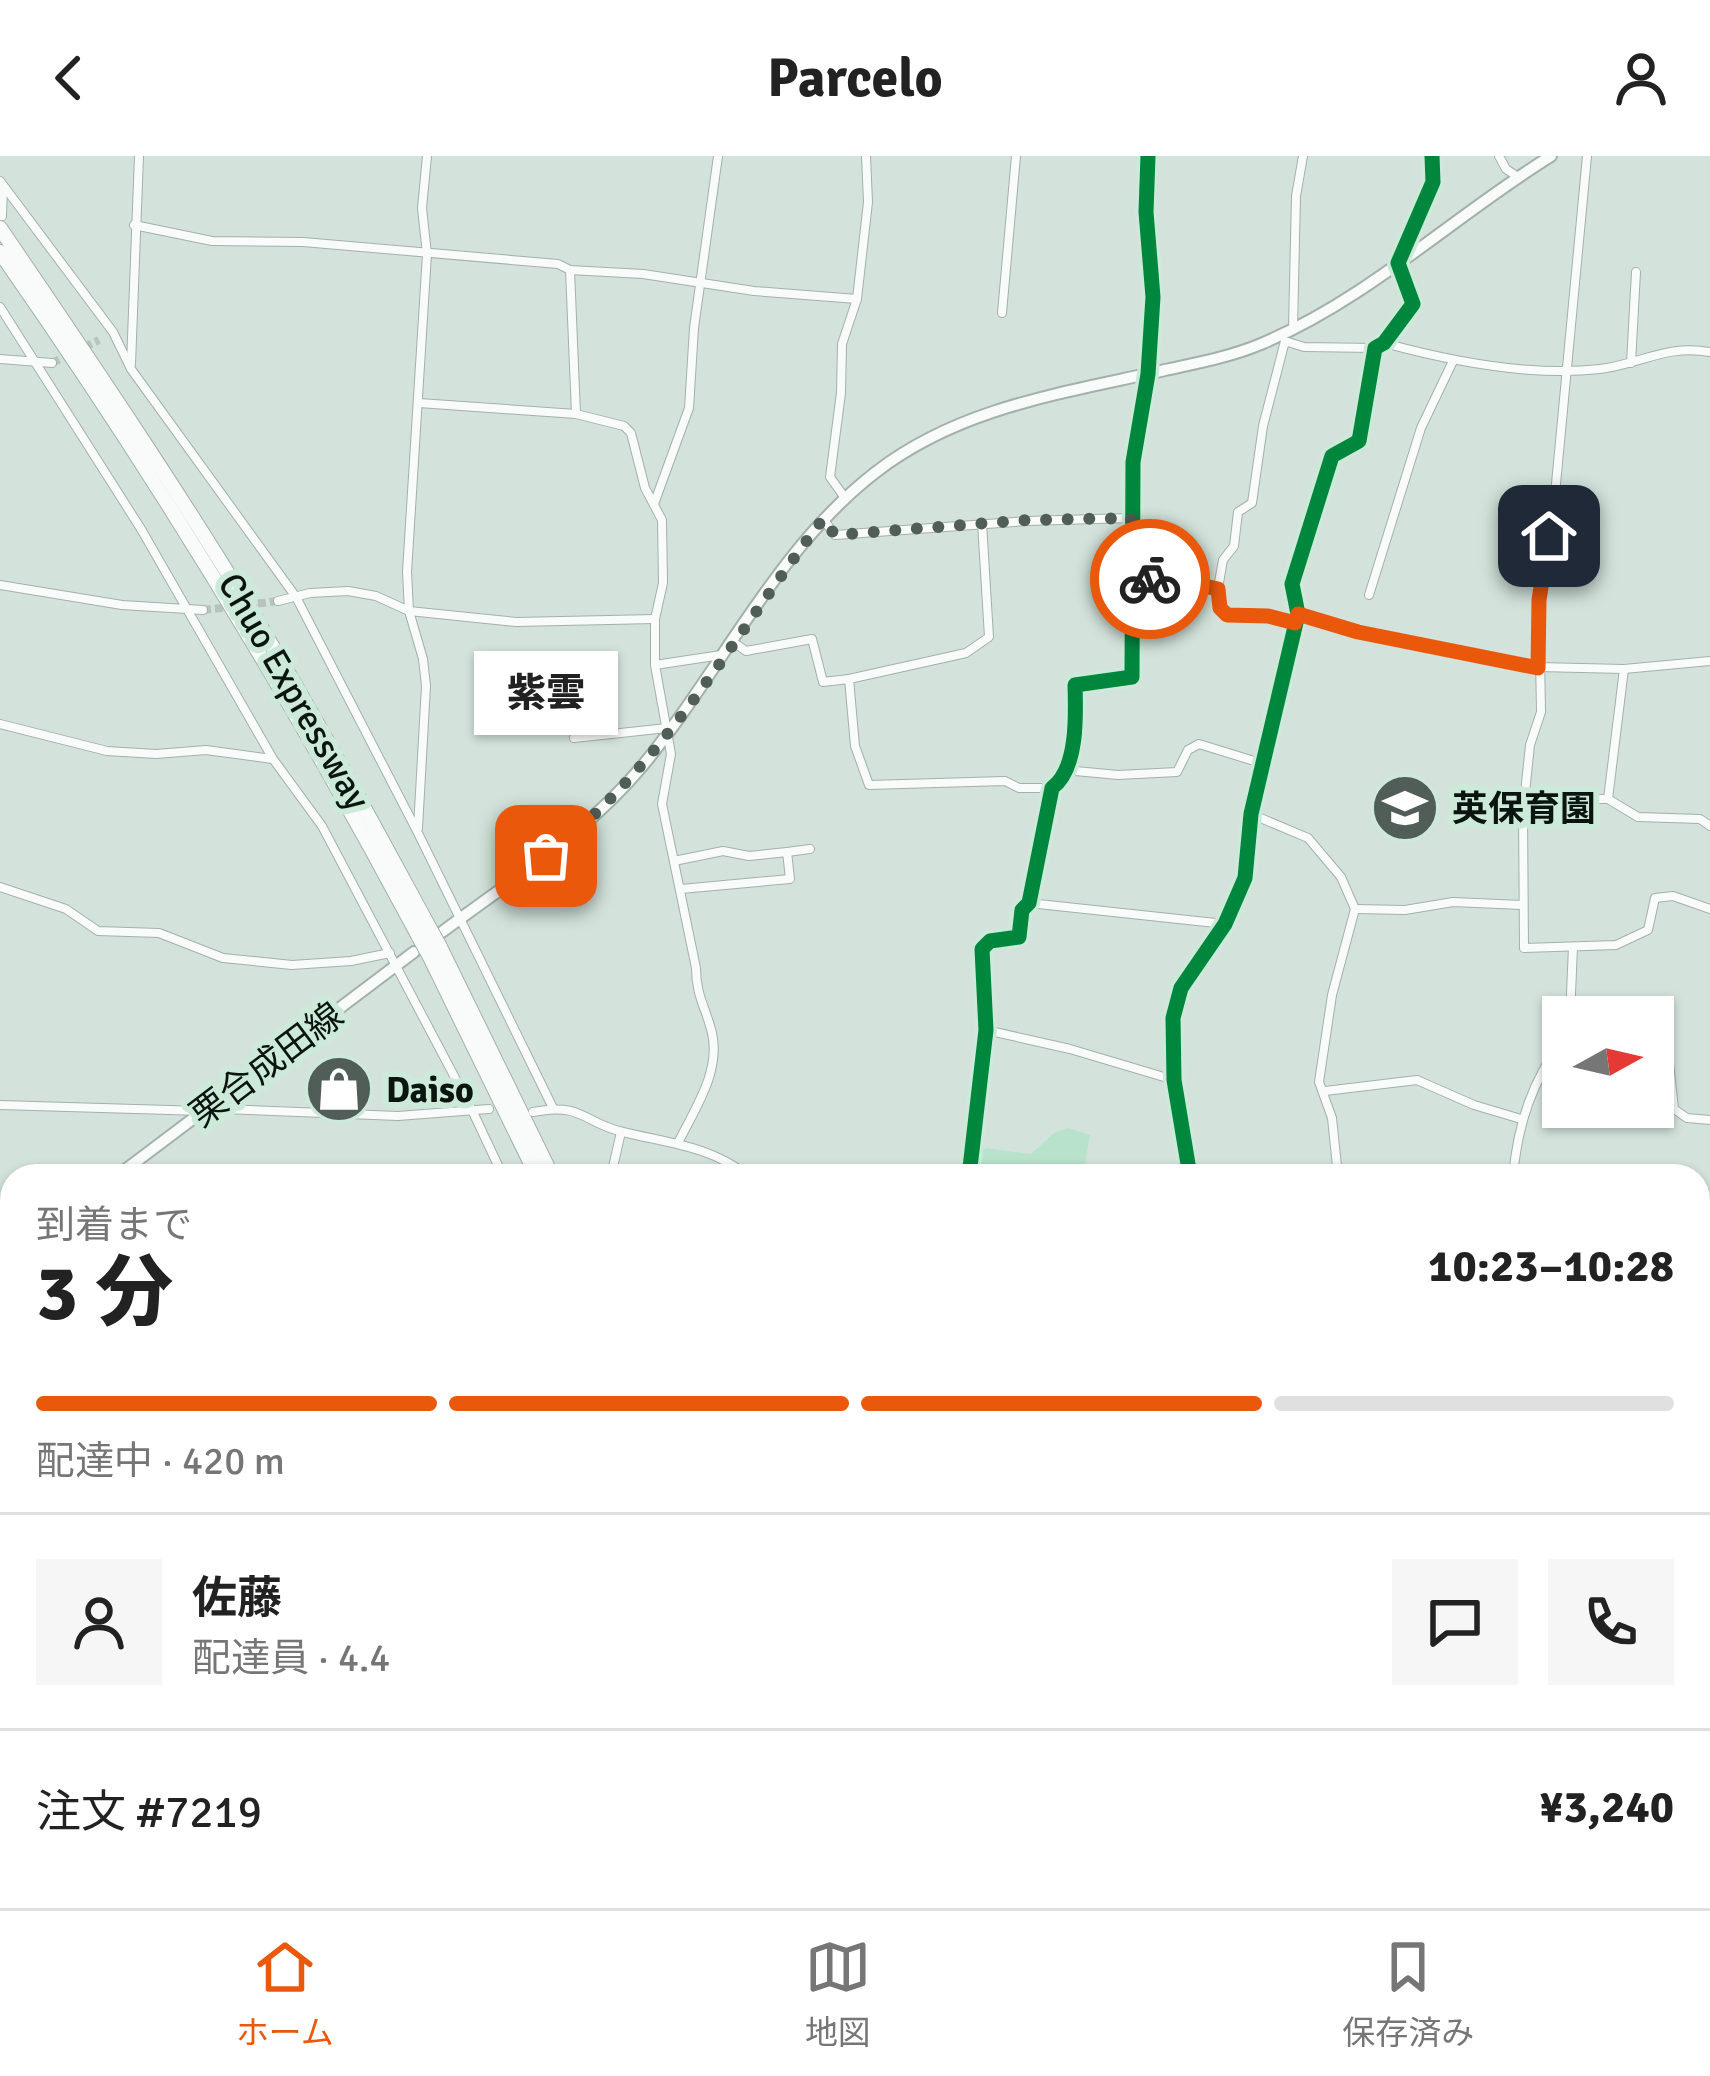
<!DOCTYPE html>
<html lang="ja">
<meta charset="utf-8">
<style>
body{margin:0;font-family:Signika,"Noto Sans JP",sans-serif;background:#f6f6f6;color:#222;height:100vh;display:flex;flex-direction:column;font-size:45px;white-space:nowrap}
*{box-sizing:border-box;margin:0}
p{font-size:39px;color:#767676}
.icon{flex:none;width:66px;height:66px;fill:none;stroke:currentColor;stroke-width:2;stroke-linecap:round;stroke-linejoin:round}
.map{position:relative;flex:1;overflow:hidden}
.sheet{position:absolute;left:0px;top:1008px;width:1710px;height:744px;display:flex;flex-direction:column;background:#fff;border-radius:36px 36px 0 0;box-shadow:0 3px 9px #0004}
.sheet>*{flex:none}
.needle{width:78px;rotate:82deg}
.controls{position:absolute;left:1542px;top:840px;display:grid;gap:24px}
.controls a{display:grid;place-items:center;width:132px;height:132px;border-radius:0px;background:#fff;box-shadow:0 3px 9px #0004;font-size:60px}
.pin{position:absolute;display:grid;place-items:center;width:102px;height:102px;color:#fff;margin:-51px;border-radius:24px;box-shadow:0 6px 18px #0006}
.courier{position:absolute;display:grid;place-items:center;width:120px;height:120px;margin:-60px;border:9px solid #ea580c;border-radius:50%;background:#fff;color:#222;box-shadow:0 3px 15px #0007}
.bubble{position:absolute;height:84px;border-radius:0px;background:#fff;box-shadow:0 3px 9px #0004;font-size:39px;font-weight:800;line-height:84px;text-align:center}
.overview em{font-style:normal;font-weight:800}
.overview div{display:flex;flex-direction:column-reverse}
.overview{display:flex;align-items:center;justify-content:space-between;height:204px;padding:0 36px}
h1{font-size:78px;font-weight:800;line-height:90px}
.bar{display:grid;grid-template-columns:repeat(4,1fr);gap:18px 12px;align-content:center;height:144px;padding:0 36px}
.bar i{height:15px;border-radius:9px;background:#e0e0e0}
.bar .active{background:#ea580c}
.bar p{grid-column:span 4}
.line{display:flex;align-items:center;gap:30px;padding:0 36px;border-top:3px solid #e0e0e0}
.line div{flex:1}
.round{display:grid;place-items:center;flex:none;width:126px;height:126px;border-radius:0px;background:#f6f6f6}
header{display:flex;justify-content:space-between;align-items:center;height:156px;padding:0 36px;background:#fff;font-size:54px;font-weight:800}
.dock{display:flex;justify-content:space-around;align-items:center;height:168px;border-top:3px solid #e0e0e0;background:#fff;font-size:33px;color:#767676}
.dock a{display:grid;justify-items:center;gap:6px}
.dock .active{color:#ea580c}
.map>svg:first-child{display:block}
</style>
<header><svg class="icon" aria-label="back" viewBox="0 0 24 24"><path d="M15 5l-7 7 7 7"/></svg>Parcelo<svg class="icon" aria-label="person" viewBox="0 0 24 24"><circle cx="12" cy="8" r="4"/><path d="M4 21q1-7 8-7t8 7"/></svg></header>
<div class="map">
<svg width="1710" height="1752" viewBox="0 0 1710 1752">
<rect width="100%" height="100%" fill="#d3e3db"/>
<g fill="#b8e2cc">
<path d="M1068,972L1090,979L1083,1020H976L980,998L986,992L1031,998L1054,977Z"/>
<path d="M1698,1093L1710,1095V1116L1698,1170Z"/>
</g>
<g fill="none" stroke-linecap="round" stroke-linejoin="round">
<g stroke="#b5c4bd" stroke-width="8" stroke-dasharray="8 4" stroke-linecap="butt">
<path d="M52,207L99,184"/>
<path d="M246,449L278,445"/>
<path d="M203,454L231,451"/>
</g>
<g stroke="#a4b0aa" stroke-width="10">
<g id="street">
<path d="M1499,0L1506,13L1518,21"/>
<path d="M1587,0L1554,349L1539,444L1541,556L1530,589L1523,656L1524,792L1616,789L1648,774L1655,742L1673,740L1710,753"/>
<path d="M0,25L113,176L131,213L296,441L418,677L553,952"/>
<path d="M2,60L3,30"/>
<path d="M134,69L212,85L303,86L558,108L570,114L643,118L754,135L857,143"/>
<path d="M570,114L576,258L624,270L631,277L645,332L662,364L663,427L655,463V509L721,499"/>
<path d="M0,151L141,373L273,603L322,670L471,952L503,1020"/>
<path d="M1002,157L1016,0"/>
<path d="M1293,172L1296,40L1303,0"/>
<path d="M1384,187C1450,205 1531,221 1600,213C1641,208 1667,188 1710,196"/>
<path d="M0,203L52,207"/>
<path d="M1631,207L1636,116"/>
<path d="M131,208L139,0"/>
<path d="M419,247L576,258"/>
<path d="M845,342L830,321L841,237L842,188L857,143L868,46L866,0"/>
<path d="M654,348L689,252L694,172L718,0"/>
<path d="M823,363L835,379L1027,365L1131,362"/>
<path d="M982,367L989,481L966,497L849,523L855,590L869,629L1005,625L1019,632H1052"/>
<path d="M1135,423H1173L1218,432L1219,453L1227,459L1268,460L1295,467"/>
<path d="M0,429L122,449L203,454"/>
<path d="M1218,432L1223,404L1234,390L1238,356L1252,347L1263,270L1285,185L1304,191L1375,192"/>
<path d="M1369,439L1421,272L1453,205"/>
<path d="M278,445L310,437L348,435L376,440L409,455L516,466L655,463"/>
<path d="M1298,458L1358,476L1538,511L1624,513L1710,505"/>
<path d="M733,486L746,495L812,483L823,526L849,523"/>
<path d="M655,509L671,598L662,648L696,812C696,840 706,852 712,877C721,916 694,954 678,987"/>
<path d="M0,568L107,595L156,598L206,594L272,603"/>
<path d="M574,582L667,572"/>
<path d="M1065,614L1118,619L1177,616L1188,594L1199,588L1264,608"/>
<path d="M1608,643L1624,513"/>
<path d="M1523,656L1579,650L1593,643H1608L1638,661L1700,663L1710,670"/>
<path d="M1251,658L1308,682L1341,721L1355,753L1332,839L1319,926L1332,962L1338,1020"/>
<path d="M418,672L426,530L423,503L409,455L407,416L427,98L422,52L427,0"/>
<path d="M787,696L810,693"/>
<path d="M674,705L723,695L749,700L787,696L790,723L681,733"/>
<path d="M0,731L66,753L98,775L159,777L223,802L292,809L351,805L390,797"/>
<path d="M1029,747L1225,768"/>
<path d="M1355,753L1405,754L1453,746L1522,749"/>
<path d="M1570,861L1573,791"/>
<path d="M986,874L1070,893L1174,924"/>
<path d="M1653,899L1669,907L1674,953L1687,962L1710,964"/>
<path d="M1325,935L1417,924L1474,949L1521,963"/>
<path d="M0,949L203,955"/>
<path d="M212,949L222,953L398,960L489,953"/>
<path d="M533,956C583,946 583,967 623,976C668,987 711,990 748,1020"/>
<path d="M611,1020L621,976"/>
<path d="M969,1020L986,874L982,793L990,785L1019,781L1022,754L1029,747L1052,632C1078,613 1076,559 1075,529L1132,521L1133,306L1148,218L1153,141L1146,56L1148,0"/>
<path d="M1190,1020L1174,924L1173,862L1181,832L1225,768L1245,722L1251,658L1298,458L1292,428L1332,300L1359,285L1375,192L1384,187L1413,148L1398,107L1433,26L1432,0"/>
<path d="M1513,1020C1518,967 1532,926 1563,883"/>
<path d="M1698,1087L1710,1090"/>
<path d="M0,1296L12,1338"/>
<path d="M1699,1392L1710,1347"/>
<path d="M0,1395L12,1404"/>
<path d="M1698,1495L1703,1449L1701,1388"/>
<path d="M0,1550L12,1552"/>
<path d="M0,1609L12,1617"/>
<path d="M1698,1626L1710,1627"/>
<path d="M0,1654L12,1656"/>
<path d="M315,1740L326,1747"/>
<path d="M377,1740L412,1752"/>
<path d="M839,1740L842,1752"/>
<path d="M1271,1740L1274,1752"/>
<path d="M1684,1740L1686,1752"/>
<path d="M12,1752L19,1740"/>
<path d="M323,1752L331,1740"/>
<path d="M710,1752L712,1740"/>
<path d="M936,1752L938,1740"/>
<path d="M1116,1752L1123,1740"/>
<path d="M1374,1752L1385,1740"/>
<path d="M1544,1752L1547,1740"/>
<path d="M1638,1752L1645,1740"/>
</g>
</g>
<g stroke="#a4b0aa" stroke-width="14">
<g id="secondary">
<path d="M442,776C513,723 588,676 644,608C722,513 777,392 876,316C960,251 1064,237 1165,214C1197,207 1230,201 1261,188C1368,143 1454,60 1551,0"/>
<path d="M117,1020L414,796"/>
<path d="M0,1109L12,1100"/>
</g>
</g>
<g stroke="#a4b0aa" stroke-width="16">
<g id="highway">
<path d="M0,72C94,210 188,349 274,493C329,585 379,679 430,773"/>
<path d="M0,96C154,316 293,544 419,781"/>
<path d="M440,791L552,1020"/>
<path d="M429,799L537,1020"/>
<path d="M794,1740L797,1752"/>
<path d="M807,1740L810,1752"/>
</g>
</g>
<use href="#street" stroke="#f8fbfa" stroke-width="8"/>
<use href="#secondary" stroke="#f8fbfa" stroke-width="10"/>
<use href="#highway" stroke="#f8fbfa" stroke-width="14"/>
<g stroke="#a4b0aa" stroke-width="16" stroke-linecap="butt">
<g id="highway-bridge">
<path d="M430,773L440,791"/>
<path d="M419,781L429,799"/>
</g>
</g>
<use href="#highway-bridge" stroke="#f8fbfa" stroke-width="14"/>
<g stroke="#cde9da" stroke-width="22">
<g id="cycleway">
<path d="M969,1020L986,874L982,793L990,785L1019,781L1022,754L1029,747L1052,632C1078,613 1076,559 1075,529L1132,521L1133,306L1148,218L1153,141L1146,56L1148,0"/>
<path d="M1190,1020L1174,924L1173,862L1181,832L1225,768L1245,722L1251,658L1298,458L1292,428L1332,300L1359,285L1375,192L1384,187L1413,148L1398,107L1433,26L1432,0"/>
</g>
</g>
<use href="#cycleway" stroke="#00873e" stroke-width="15"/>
</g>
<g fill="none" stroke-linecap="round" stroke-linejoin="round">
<path stroke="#515d57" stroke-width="12" stroke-dasharray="0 21.6" d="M546,700C663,611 735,478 823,363L835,379L1027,364L1131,362L1135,423H1150"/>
<path stroke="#ea580c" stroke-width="15" d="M1150,423H1173L1218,433L1220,452L1227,459L1268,460L1295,467L1298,458L1358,476L1538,512L1539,444L1549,380"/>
</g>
<defs>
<g id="school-disc" transform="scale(3.45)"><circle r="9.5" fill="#515d57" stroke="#cde9da"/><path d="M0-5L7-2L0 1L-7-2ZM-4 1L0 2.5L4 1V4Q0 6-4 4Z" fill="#fff"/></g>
<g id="shop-disc" transform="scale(3.45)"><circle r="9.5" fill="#515d57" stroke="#cde9da"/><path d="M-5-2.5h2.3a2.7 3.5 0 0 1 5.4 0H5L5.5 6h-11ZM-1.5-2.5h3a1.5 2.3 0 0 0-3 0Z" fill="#fff"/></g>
</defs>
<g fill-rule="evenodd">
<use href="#school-disc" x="1405" y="652"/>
<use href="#shop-disc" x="339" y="933"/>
</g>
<g text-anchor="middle" stroke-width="12" stroke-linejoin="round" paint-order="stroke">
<g font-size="36" fill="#0b1510" stroke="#cde9da">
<text transform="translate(295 535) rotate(60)" y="13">Chuo Expressway</text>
<text transform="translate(266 908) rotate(-37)" y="13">栗合成田線</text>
</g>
<g font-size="36" font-weight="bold" fill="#0b1510" stroke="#cde9da" text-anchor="start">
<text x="1452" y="665">英保育園</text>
<text x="386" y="946">Daiso</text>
</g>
</g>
</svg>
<div class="controls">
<a><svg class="needle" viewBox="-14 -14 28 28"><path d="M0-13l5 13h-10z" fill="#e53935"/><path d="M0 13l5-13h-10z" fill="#767676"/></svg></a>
</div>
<div class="pin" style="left:546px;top:700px;background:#ea580c"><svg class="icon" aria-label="bag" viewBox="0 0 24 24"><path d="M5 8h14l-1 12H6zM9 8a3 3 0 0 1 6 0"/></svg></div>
<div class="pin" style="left:1549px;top:380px;background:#1f2937"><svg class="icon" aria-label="home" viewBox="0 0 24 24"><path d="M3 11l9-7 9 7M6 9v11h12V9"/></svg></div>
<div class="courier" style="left:1150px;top:423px"><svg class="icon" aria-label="bike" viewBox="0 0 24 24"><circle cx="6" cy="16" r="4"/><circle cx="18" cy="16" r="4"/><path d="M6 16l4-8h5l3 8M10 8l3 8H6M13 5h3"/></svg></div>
<div class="bubble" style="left:474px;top:495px;width:144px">紫雲</div>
<section class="sheet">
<div class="overview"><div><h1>3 分</h1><p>到着まで</p></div><em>10:23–10:28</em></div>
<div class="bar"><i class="active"></i><i class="active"></i><i class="active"></i><i></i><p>配達中 · 420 m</p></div>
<div class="line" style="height:216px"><a class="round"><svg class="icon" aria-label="person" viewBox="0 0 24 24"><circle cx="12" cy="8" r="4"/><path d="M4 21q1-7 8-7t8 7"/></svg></a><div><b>佐藤</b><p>配達員 · 4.4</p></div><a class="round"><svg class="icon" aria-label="chat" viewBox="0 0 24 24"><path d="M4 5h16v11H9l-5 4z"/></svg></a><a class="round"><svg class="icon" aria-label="phone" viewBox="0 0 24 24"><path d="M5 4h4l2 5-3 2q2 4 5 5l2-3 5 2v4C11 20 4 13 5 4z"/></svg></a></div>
<div class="line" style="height:156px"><div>注文 #7219</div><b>¥3,240</b></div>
</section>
</div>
<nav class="dock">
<a class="active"><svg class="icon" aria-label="home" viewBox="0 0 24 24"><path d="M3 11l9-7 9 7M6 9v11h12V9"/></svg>ホーム</a>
<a><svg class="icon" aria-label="map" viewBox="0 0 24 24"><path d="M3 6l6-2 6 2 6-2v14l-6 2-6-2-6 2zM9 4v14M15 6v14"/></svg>地図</a>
<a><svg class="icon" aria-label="saved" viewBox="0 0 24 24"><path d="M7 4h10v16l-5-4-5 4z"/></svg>保存済み</a>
</nav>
